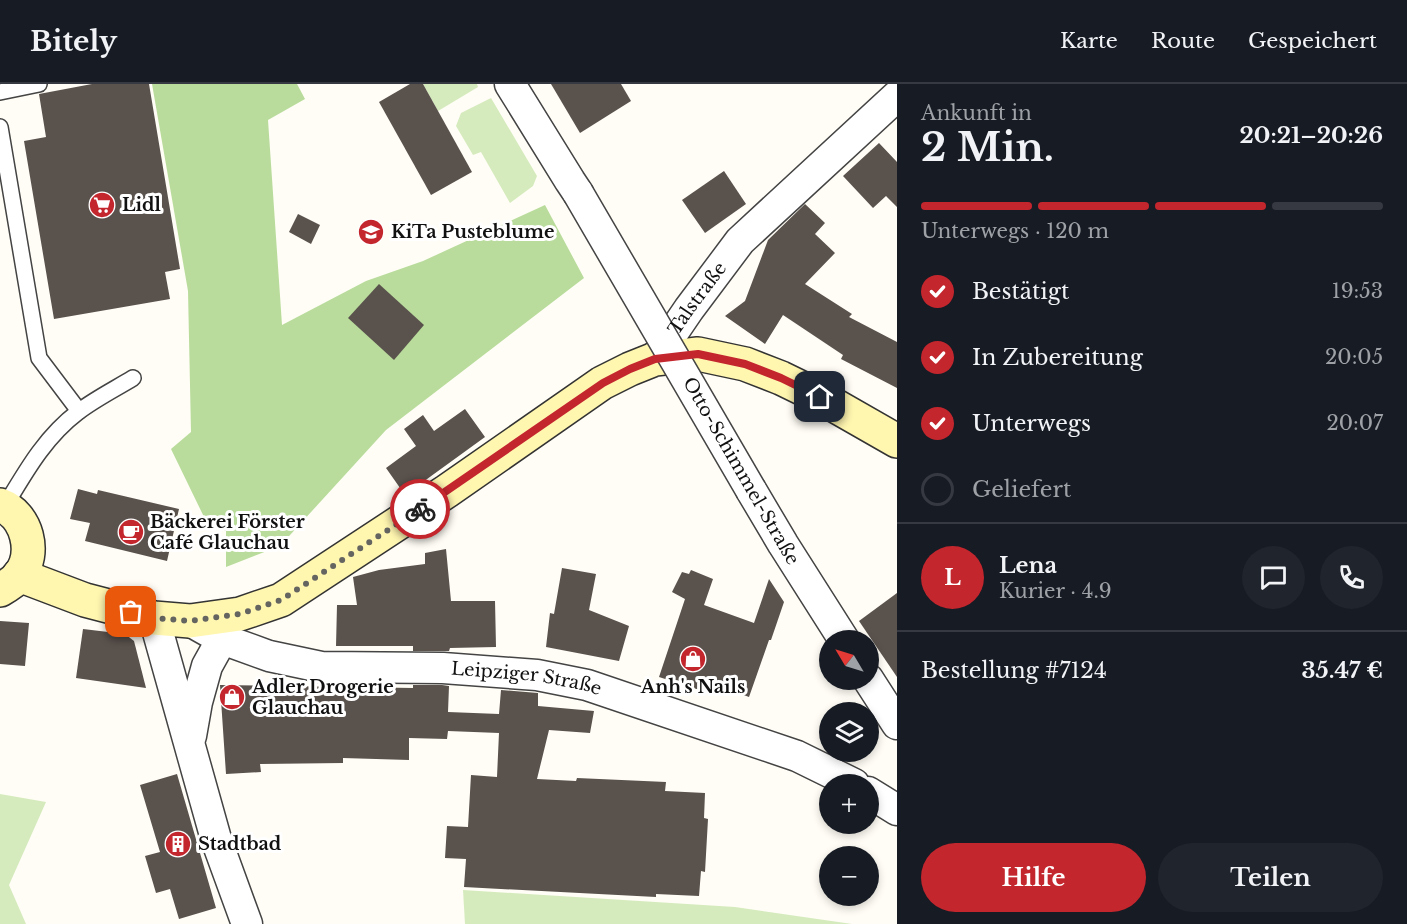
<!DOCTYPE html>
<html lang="de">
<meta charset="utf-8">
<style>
body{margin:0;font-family:"Libre Baskerville",serif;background:#20242c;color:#f1f3f6;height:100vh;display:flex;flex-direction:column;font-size:22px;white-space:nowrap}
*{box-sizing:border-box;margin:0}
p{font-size:20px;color:#9ea1a6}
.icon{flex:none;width:33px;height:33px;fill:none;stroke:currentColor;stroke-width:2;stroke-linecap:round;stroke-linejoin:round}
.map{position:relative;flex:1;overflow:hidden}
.details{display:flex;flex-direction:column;background:#171b24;width:510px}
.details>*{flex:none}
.needle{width:39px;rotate:308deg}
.buttons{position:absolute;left:819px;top:546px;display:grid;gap:12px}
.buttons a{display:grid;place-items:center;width:60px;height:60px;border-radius:50%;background:#171b24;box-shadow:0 3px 9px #0003;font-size:30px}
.pin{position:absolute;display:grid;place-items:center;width:51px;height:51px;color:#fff;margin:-26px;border-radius:12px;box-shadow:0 3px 9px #0006}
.courier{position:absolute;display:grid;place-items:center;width:60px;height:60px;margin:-30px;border:4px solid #c4262e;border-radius:50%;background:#fff;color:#222;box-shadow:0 2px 8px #0007}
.summary em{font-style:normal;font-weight:700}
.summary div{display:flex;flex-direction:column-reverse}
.summary{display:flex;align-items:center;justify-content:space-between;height:102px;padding:0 24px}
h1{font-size:39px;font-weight:700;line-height:45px}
.bar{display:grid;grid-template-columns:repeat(4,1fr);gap:9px 6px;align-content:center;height:72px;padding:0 24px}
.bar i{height:8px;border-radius:4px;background:#363941}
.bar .on{background:#c4262e}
.bar p{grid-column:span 4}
.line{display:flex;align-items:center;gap:15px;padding:0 24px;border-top:2px solid #363941}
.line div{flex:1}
.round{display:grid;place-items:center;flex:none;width:63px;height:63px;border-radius:32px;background:#20242c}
ol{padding:0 24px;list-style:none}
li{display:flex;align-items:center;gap:18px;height:66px}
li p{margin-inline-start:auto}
li .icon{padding:6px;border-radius:50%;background:#c4262e;color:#fff;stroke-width:4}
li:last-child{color:#9ea1a6}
li i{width:33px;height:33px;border:3px solid #363941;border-radius:50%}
.cta{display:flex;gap:12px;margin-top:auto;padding:12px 24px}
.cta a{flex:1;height:69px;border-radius:36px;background:#c4262e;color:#fff;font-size:24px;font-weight:700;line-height:69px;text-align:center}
.cta a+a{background:#20242c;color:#f1f3f6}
header{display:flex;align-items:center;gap:36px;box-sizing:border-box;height:84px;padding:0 30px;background:#171b24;border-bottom:2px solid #363941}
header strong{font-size:28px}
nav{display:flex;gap:33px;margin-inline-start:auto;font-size:21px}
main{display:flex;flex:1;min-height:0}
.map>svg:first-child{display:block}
</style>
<header>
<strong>Bitely</strong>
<nav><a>Karte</a><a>Route</a><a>Gespeichert</a></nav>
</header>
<main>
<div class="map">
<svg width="897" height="840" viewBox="0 0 897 840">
<rect width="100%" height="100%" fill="#fffdf5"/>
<g fill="#d5ebbd">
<path d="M423,0H477L478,3L438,27Z"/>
<path d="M491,14L537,92L533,102L510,119L481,68L473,71L456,42L461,29Z"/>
<path d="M0,710L46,718L9,801L26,840H0Z"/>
<path d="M463,806L735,823L852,840H465Z"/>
</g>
<path fill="#b9dc9c" d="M152,0H297L305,15L268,36L282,241L366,197L423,177L545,121L584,194L386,346L280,462L226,483V447L205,435L171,365L191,348L188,207Z"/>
<g fill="#5a524d">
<path d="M92,0H149L180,185L165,188L170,215L54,235L24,57L46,53L39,10Z"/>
<path d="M410,0H423L472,88L431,111L379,18Z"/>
<path d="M551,0H621L631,17L580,49Z"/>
<path d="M879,59L897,78V123L886,112L873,124L843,92Z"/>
<path d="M724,87L746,120L705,149L682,116Z"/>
<path d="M805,120L825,139L815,150L835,169L805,200L852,230L849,233L897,258V304L841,275L843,271L783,231L765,260L725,232L745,217L768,156Z"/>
<path d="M298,130L320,141L311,160L289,148Z"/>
<path d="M379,200L424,241L394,276L348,234Z"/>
<path d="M465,325L485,353L405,411L386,384L416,362L404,345L423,331L434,347Z"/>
<path d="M78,405L97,410L98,406L179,425L167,477L85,457L90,439L70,435Z"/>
<path d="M446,465L451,517H495L496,563L450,564L449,567H413V562H336L337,521H357L353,493L379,486L425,480V469Z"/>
<path d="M562,484L596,490L589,526L629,542L619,577L546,563L550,529L554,530Z"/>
<path d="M691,486L713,495L704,521L754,539L769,495L784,518L771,556H769L749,613L712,599L709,609L659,593L685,515L672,508L682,488L689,490Z"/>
<path d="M897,509V593L859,537Z"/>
<path d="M0,537L29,539L25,582L0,580Z"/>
<path d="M83,545L125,550L134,557L146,604L76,594Z"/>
<path d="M220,601L413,604V601H442L449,602L448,628L499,630L501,606L538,609V622L594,627L590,649L549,646L537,695L576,697L577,694L666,698L665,707L705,709L704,734L708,735L705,788L701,787L699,812L656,810V813L464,803L466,775L445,774L447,742L468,743L471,691L497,693L499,649L448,647L447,655L409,654V676L343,674V679L260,680L261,688L226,690Z"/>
<path d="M177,690L216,824L179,835L170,805L156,809L145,772L160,768L140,701Z"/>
</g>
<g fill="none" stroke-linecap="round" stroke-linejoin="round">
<g stroke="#444" stroke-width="18">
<g id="lane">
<path d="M0,8L39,0"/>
<path d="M0,43L39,274L79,327"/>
<path d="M5,422C26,387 45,353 78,328C95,315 115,305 133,294"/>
</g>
</g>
<g stroke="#444" stroke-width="33">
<g id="street">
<path d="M510,0L570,97L578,109"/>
<path id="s1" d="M655,275L689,225L740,157L897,12"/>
<path d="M751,406L783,460L844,556"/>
<path d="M154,534L216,755L247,840"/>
<path id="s2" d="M190,537L222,555L269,572L321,583L443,584L537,591L587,601L797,672L854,700"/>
<path d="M868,595L897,640"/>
<path d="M191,652L197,618L207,582L222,555"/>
<path d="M868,708L897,726"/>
</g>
</g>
<g stroke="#333" stroke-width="36">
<g id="secondary">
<path d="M0,421C27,431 37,469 19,492C14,498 7,502 0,506"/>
<path d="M19,491L85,516L154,534L190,537L240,530L281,516L447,407L602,299L630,285L655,275L698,270L745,280L781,294L820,313L897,357"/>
</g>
</g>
<use href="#lane" stroke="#fff" stroke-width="15"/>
<use href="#street" stroke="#fff" stroke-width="30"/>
<use href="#secondary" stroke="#fff6b0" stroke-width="33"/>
<g stroke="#444" stroke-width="33" stroke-linecap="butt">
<path id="street-bridge" d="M578,109L751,406"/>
</g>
<use href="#street-bridge" stroke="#fff" stroke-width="30"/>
</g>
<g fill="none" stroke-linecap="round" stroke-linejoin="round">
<path stroke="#646461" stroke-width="6" stroke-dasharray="0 10.8" d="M131,528L154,534L190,537L240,530L281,516L420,425"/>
<path stroke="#c4262e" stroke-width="8" d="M420,425L603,299L630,285L655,275L698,270L745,280L781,294L820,313"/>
</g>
<defs>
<g id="supermarket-disc" transform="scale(1.35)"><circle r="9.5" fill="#c4262e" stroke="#fff"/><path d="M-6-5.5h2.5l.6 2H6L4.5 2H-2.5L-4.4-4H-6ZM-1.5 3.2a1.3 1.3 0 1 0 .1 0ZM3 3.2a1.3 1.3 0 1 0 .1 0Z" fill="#fff"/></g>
<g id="school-disc" transform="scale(1.35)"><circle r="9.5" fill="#c4262e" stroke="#fff"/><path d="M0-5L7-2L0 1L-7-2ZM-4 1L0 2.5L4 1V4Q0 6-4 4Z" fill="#fff"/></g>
<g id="cafe-disc" transform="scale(1.35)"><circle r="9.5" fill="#c4262e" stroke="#fff"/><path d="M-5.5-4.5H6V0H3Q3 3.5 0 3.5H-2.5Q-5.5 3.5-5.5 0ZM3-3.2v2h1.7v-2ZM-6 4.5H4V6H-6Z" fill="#fff"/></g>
<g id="shop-disc" transform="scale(1.35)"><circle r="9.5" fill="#c4262e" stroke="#fff"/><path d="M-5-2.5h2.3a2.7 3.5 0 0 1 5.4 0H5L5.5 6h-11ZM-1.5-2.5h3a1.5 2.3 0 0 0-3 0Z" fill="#fff"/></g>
<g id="building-disc" transform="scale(1.35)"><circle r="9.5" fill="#c4262e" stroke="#fff"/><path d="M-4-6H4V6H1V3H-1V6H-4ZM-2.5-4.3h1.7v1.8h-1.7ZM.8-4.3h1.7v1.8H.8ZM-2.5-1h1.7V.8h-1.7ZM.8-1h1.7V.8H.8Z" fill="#fff"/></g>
</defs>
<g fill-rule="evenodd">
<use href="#supermarket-disc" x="102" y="121"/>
<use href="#school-disc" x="371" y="148"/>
<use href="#cafe-disc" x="131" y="448"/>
<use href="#shop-disc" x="693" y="575"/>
<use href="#shop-disc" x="232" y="613"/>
<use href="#building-disc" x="178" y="760"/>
</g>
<g text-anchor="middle" stroke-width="6" stroke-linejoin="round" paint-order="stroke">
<g font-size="18" font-weight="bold" fill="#111" stroke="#fff" text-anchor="start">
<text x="122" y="127">Lidl</text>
<text x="391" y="154">KiTa Pusteblume</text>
<text x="150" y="444">Bäckerei Förster<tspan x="150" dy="21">Café Glauchau</tspan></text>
<text x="252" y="609">Adler Drogerie<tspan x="252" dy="21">Glauchau</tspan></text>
<text x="693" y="609" text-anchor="middle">Anh's Nails</text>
<text x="198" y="766">Stadtbad</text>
</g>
<g font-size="18" fill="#111" stroke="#fff">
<text dy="6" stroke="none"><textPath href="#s1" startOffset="74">Talstraße</textPath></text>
<text transform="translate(741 387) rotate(60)" y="6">Otto-Schimmel-Straße</text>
<text dy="6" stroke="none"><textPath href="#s2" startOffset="346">Leipziger Straße</textPath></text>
</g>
</g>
</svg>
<div class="buttons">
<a><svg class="needle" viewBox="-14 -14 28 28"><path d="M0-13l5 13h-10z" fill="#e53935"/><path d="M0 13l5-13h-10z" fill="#9ea1a6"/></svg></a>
<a><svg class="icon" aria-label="layers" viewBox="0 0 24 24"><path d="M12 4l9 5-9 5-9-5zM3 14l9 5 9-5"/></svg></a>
<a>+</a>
<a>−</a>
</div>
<div class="pin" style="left:131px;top:528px;background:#ea580c"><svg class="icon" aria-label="bag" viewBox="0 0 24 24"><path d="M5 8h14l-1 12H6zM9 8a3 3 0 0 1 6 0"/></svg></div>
<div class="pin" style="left:820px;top:313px;background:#1f2937"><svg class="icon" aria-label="home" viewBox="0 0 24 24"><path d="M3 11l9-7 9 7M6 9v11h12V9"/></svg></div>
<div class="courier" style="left:420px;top:425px"><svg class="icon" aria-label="bike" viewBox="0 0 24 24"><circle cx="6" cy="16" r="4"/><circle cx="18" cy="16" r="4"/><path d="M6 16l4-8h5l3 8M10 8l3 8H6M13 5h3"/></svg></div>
</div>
<section class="details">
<div class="summary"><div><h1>2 Min.</h1><p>Ankunft in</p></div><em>20:21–20:26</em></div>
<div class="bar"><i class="on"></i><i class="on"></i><i class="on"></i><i></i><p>Unterwegs · 120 m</p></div>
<ol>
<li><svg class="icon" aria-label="check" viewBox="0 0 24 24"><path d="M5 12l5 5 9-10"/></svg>Bestätigt<p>19:53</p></li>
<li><svg class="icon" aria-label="check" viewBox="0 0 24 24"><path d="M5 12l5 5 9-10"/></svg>In Zubereitung<p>20:05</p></li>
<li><svg class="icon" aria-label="check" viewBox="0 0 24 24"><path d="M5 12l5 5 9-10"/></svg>Unterwegs<p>20:07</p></li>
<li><i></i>Geliefert</li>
</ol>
<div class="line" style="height:108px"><b class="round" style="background:#c4262e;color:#fff">L</b><div><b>Lena</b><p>Kurier · 4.9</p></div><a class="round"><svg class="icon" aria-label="chat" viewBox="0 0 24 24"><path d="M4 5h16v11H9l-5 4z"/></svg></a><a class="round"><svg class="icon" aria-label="phone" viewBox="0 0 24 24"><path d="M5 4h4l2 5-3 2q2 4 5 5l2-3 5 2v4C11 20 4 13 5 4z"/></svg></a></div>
<div class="line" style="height:78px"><div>Bestellung #7124</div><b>35.47 €</b></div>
<div class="cta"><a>Hilfe</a><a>Teilen</a></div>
</section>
</main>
